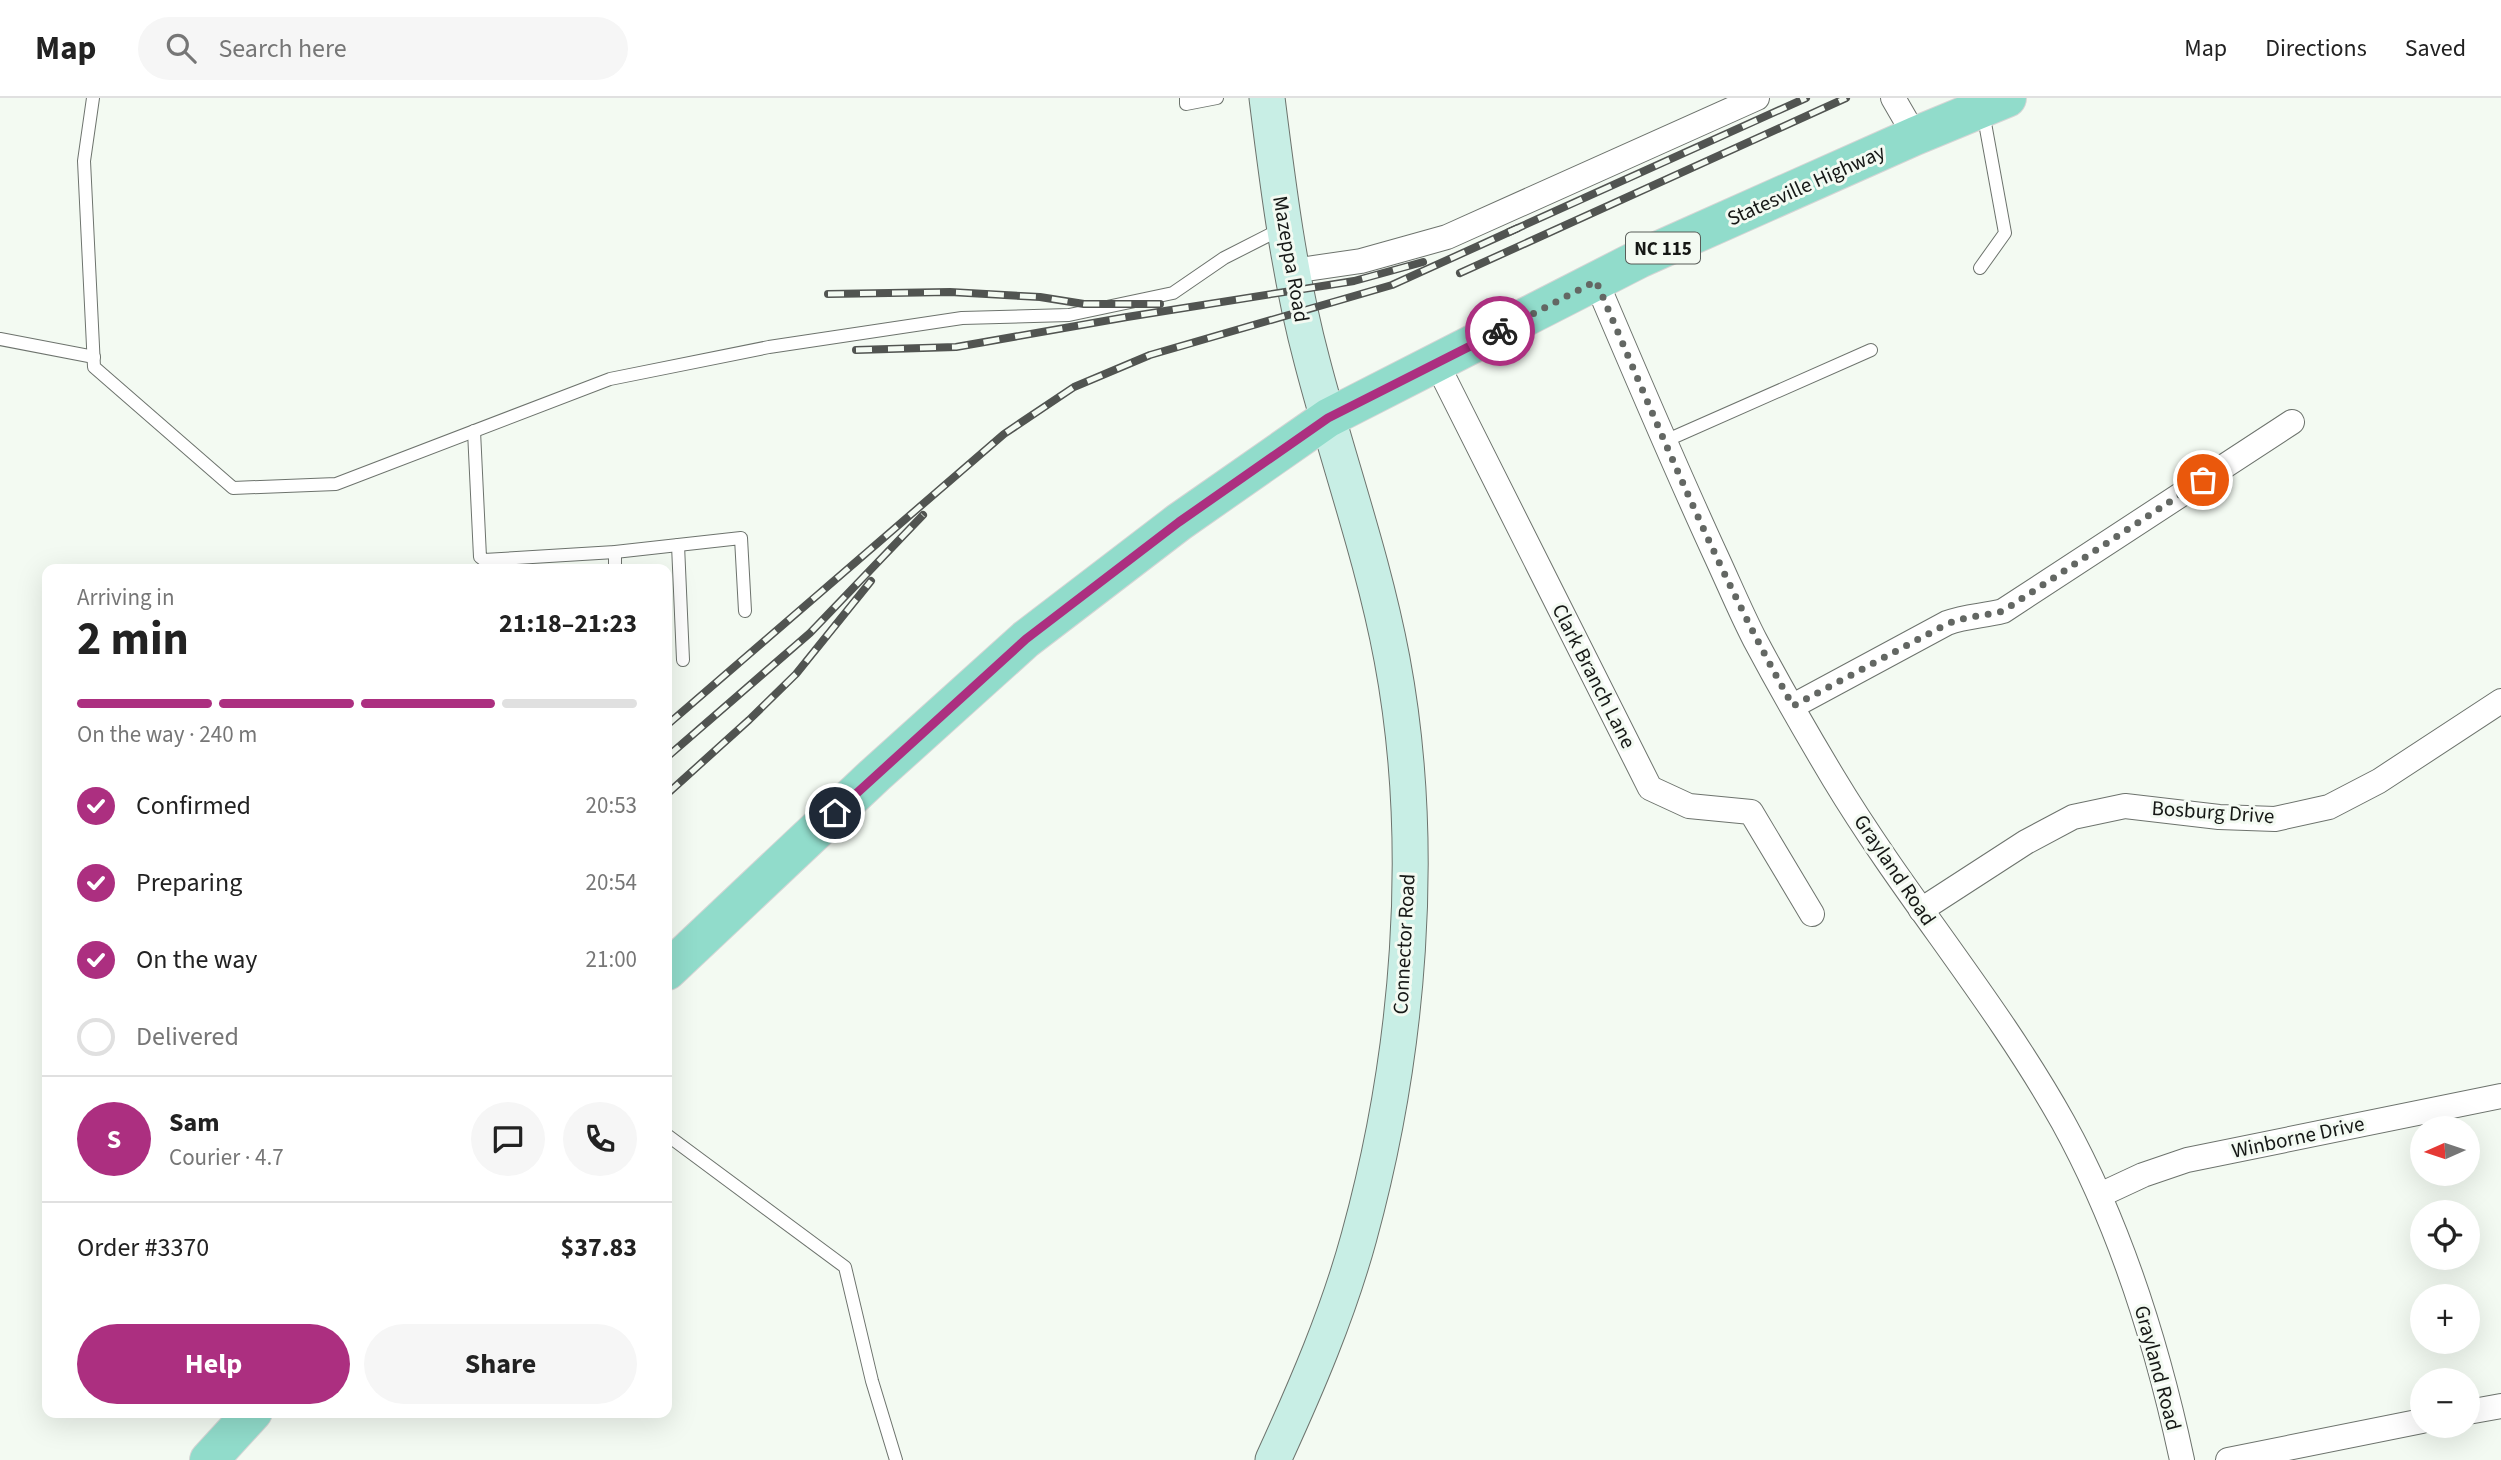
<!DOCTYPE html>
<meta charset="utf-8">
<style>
body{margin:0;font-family:"Source Sans 3",sans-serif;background:#f6f6f6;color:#222;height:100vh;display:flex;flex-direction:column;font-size:26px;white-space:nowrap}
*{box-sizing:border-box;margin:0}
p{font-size:23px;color:#767676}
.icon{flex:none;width:38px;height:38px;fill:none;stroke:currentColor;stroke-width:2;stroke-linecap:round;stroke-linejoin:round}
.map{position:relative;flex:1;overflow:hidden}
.panel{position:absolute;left:42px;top:466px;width:630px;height:854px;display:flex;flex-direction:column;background:#fff;border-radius:14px;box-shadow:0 7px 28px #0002}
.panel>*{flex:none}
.needle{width:46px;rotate:267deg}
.tools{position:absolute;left:2410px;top:1018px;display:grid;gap:14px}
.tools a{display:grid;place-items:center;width:70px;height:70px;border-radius:50%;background:#fff;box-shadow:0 7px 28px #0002;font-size:35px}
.pin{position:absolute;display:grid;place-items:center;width:60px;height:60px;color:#fff;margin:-30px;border:4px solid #fff;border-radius:50%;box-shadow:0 2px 7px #0007}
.courier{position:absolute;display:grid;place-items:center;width:70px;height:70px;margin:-35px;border:5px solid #ac2f80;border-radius:50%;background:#fff;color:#222;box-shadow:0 2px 9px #0007}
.summary em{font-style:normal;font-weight:700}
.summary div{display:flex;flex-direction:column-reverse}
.summary{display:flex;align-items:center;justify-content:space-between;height:119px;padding:0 35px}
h1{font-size:46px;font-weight:700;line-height:52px}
.bar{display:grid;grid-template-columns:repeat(4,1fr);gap:10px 7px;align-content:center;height:84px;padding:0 35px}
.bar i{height:9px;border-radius:5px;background:#e0e0e0}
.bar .active{background:#ac2f80}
.bar p{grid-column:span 4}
.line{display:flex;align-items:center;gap:18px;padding:0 35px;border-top:2px solid #e0e0e0}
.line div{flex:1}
.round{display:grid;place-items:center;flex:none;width:74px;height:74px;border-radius:37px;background:#f6f6f6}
ol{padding:0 35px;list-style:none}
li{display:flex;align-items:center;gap:21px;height:77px}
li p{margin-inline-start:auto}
li .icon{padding:7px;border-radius:50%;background:#ac2f80;color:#fff;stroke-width:4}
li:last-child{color:#767676}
li i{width:38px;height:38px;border:4px solid #e0e0e0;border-radius:50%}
.cta{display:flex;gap:14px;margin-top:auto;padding:14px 35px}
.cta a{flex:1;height:80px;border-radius:42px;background:#ac2f80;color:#fff;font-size:28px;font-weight:700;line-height:80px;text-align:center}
.cta a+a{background:#f6f6f6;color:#222}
header{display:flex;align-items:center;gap:42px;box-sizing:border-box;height:98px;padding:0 35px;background:#fff;border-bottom:2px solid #e0e0e0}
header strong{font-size:33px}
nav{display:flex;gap:38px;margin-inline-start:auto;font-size:24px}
.search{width:490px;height:63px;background:#f6f6f6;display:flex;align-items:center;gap:18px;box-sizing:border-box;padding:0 24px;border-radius:38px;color:#767676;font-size:26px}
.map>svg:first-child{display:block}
</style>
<header>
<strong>Map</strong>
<div class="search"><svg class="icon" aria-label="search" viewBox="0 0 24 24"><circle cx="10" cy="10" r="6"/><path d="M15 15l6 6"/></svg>Search here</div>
<nav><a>Map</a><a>Directions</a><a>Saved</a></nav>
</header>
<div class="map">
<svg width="2501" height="1362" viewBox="0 0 2501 1362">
<rect width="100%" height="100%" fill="#f3faf2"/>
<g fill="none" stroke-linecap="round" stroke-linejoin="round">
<g stroke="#6d736d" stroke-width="14">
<g id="lane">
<path d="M93,0L84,63L94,269L233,390L336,386L610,281L769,249L962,220L1069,217L1173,195L1224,160L1281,131"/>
<path d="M1186,0V6L1217,0"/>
<path d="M1980,170L2005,135L1983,14"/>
<path d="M0,241L94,259"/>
<path d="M474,333L480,459L484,462L615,454L741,440L745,513"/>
<path d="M1665,343L1871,252"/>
<path d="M678,447L683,562"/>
<path d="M615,454V471"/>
<path d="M667,1037L845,1169L872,1283L896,1362"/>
</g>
</g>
<g stroke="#6d736d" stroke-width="26">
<g id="street">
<path d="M1893,0L1915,38"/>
<path d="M1293,173L1361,163L1447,139L1757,0"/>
<path d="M1596,183C1635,275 1674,367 1716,458C1729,486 1741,515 1755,542C1780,589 1807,636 1834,681C1905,799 1996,904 2063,1024C2121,1129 2157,1245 2182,1362"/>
<path d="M1437,266L1650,690L1689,708L1751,714L1812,816"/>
<path d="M1793,608L1947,525C1966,518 1984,518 2003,513L2292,324"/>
<path d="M1921,812L2026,744L2073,719L2125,708L2219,719L2275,721L2329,709L2379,683L2501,603"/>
<path d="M2100,1097L2143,1077L2187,1062L2501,998"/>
<path d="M2468,1314L2501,1308"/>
<path d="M2228,1362L2422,1323"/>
</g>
</g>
<g stroke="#6d736d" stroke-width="37">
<path id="secondary" d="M1267,0C1278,88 1289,177 1312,263C1338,363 1373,460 1392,561C1427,748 1409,957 1359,1139C1338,1216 1306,1290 1273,1362"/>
</g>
<g stroke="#d5d5d5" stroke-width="40">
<g id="primary">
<path d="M667,873L875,677L1026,541L1179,424L1328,320L1639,161L1915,38L2007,0"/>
<path d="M209,1362L253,1314"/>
</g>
</g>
<use href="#lane" stroke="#fff" stroke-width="12"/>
<use href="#street" stroke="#fff" stroke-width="24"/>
<use href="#secondary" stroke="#c8eee5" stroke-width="35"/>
<use href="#primary" stroke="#91dccb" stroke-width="38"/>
<g stroke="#515451" stroke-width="8">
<g id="rail">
<path d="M1509,134L1806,0"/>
<path d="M1460,175L1846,0"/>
<path d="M828,196L950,194L1040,199L1084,206H1160"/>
<path d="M856,252L956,249L1127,219L1354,183L1423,164"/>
<path d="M667,627L1004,336L1074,289L1150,257L1392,187L1518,130"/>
<path d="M667,659L810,535L923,417"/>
<path d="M667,696L749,622L796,576L871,483"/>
</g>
</g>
<use href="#rail" stroke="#f3faf2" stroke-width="5" stroke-dasharray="16" stroke-linecap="butt"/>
</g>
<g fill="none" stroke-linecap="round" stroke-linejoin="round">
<path stroke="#636763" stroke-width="7" stroke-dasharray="0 12.6" d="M1500,233L1596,183C1658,327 1716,472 1793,608L1947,526C1966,518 1984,518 2003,513L2203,382"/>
<path stroke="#ac2f80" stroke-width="9" d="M835,715L1026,541L1179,424L1328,320L1500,233"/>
</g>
<g text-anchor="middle" stroke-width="6" stroke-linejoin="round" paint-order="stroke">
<rect fill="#f3faf2" stroke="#585c58" stroke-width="2" x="1626" y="134.5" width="74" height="31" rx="5"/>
<g font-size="19" font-weight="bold" fill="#161816">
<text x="1663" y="157">NC 115</text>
</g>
<g font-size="21" fill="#161816" stroke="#f3faf2">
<text transform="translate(1806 87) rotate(-24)" y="7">Statesville Highway</text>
<text transform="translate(1291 161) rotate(80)" y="7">Mazeppa Road</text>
<text transform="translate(1594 578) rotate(63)" y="7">Clark Branch Lane</text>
<text transform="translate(2213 714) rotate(4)" y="7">Bosburg Drive</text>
<text transform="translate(1895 772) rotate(56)" y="7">Grayland Road</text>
<text transform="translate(1404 846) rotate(-87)" y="7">Connector Road</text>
<text transform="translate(2298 1039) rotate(-12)" y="7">Winborne Drive</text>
<text transform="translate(2158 1270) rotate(75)" y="7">Grayland Road</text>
</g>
</g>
</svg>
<div class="tools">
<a><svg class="needle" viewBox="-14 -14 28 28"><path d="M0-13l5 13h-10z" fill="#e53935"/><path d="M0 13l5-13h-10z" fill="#767676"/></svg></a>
<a><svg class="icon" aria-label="locate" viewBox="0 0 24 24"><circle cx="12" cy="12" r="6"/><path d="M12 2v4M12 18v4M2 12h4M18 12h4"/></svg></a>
<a>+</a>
<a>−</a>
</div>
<div class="pin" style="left:2203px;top:382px;background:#ea580c"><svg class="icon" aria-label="bag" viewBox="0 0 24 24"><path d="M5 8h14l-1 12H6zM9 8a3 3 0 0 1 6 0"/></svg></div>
<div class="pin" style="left:835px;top:715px;background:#1f2937"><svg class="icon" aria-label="home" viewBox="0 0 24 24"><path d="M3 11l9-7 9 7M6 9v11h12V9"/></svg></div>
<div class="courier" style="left:1500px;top:233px"><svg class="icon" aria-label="bike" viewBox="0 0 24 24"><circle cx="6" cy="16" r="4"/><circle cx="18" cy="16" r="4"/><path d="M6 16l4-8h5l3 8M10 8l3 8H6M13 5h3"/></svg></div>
<section class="panel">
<div class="summary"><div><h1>2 min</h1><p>Arriving in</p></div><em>21:18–21:23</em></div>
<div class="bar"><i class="active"></i><i class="active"></i><i class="active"></i><i></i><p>On the way · 240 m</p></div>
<ol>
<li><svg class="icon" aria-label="check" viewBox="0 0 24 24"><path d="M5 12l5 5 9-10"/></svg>Confirmed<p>20:53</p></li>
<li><svg class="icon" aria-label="check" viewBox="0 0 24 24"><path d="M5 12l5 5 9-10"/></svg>Preparing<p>20:54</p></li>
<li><svg class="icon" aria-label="check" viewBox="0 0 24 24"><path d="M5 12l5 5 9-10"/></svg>On the way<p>21:00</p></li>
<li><i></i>Delivered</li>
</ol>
<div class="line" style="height:126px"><b class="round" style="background:#ac2f80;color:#fff">S</b><div><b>Sam</b><p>Courier · 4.7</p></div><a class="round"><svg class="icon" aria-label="chat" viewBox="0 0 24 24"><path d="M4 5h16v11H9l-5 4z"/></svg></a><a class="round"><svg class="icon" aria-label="phone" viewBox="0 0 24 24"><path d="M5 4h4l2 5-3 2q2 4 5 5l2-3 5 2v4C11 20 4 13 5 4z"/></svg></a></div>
<div class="line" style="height:91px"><div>Order #3370</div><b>$37.83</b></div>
<div class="cta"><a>Help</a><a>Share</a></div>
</section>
</div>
